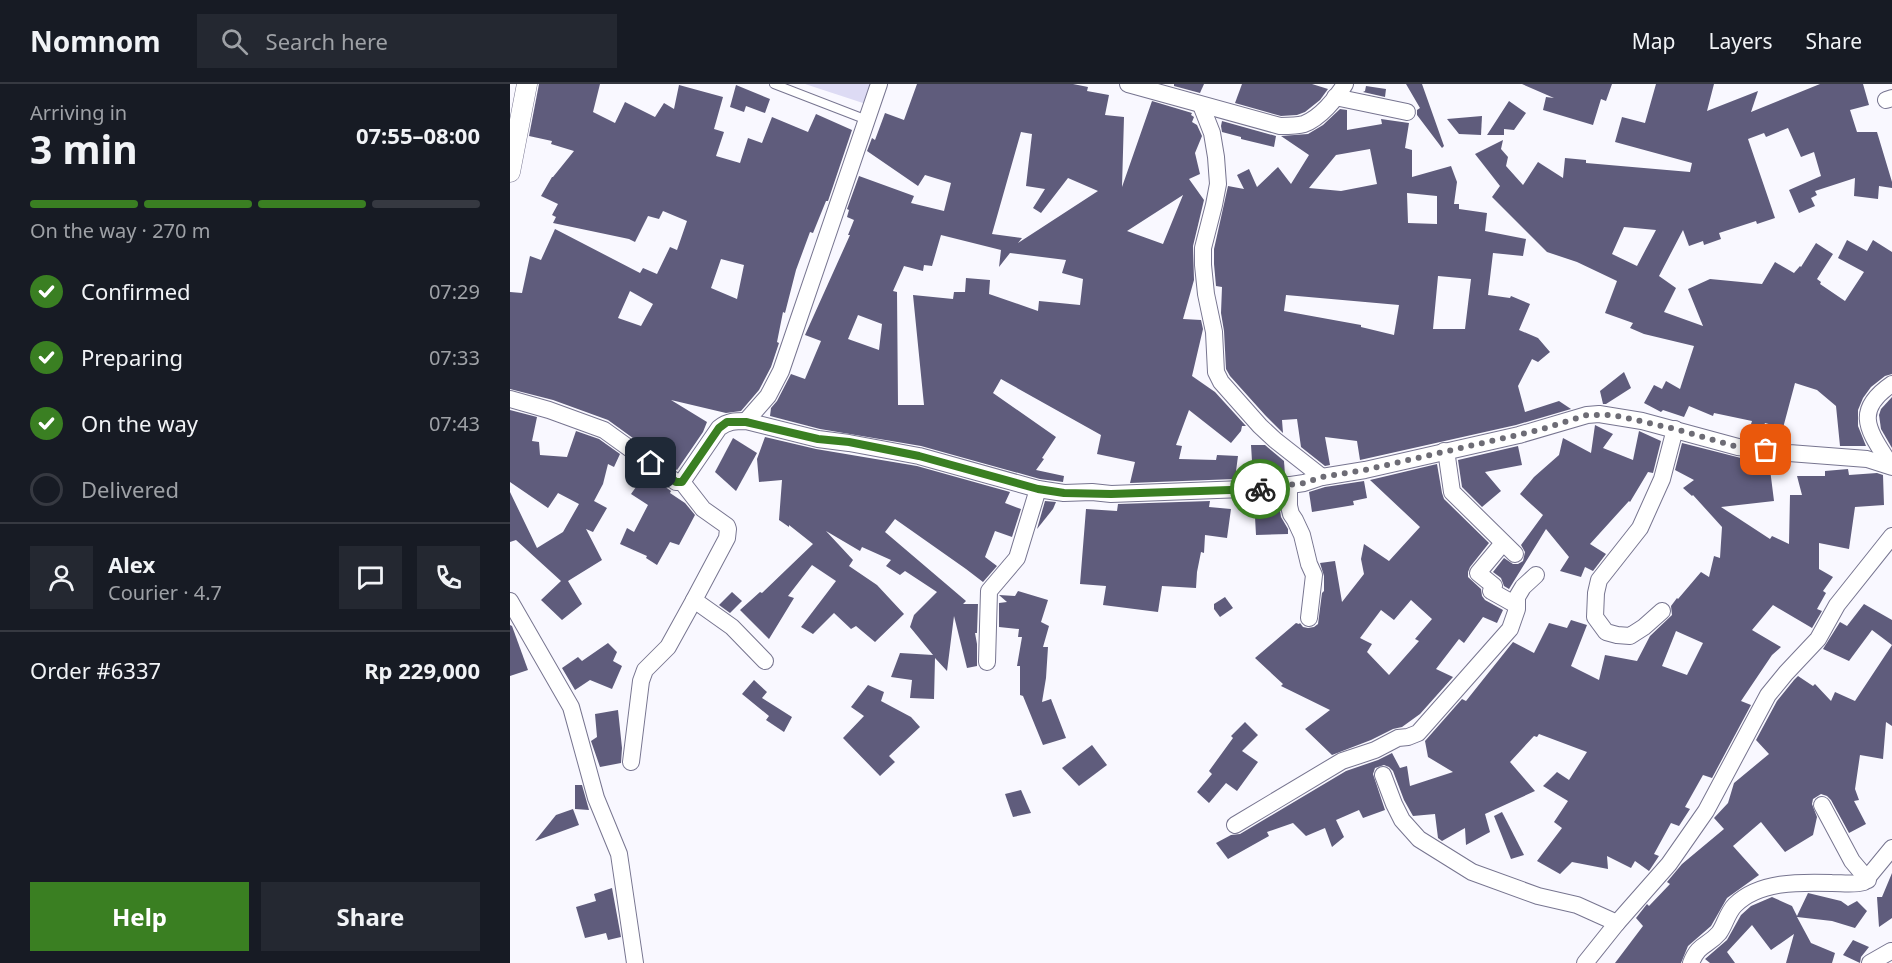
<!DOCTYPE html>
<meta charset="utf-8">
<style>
body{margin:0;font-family:"Noto Sans",sans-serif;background:#242831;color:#f1f3f6;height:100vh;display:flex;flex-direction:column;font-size:22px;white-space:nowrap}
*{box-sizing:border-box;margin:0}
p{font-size:20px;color:#9ea1a6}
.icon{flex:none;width:33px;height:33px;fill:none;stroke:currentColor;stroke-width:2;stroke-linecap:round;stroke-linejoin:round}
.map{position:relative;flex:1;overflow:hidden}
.drawer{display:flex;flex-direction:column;background:#171b24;width:510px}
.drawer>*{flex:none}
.pin{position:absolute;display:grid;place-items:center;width:51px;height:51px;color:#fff;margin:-26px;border-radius:12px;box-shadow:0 3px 9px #0006}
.courier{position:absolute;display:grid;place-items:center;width:60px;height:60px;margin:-30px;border:4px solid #3a7f22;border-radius:50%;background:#fff;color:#222;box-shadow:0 2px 8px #0007}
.head em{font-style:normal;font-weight:700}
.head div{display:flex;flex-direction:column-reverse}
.head{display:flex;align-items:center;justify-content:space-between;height:102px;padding:0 30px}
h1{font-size:39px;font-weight:700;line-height:45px}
.bar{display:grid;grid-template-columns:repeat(4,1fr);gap:9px 6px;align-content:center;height:72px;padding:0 30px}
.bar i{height:8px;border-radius:4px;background:#363941}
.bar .selected{background:#3a7f22}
.bar p{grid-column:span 4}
.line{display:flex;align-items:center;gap:15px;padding:0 30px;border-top:2px solid #363941}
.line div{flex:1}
.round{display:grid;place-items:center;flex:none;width:63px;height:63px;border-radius:0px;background:#242831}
ol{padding:0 30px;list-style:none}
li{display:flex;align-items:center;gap:18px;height:66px}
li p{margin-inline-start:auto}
li .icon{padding:6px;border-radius:50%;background:#3a7f22;color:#fff;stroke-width:4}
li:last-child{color:#9ea1a6}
li i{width:33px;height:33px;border:3px solid #363941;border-radius:50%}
.primary-button{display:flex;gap:12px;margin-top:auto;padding:12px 30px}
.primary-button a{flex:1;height:69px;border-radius:0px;background:#3a7f22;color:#fff;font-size:24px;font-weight:700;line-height:69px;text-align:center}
.primary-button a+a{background:#242831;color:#f1f3f6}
header{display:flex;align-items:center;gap:36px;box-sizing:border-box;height:84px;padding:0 30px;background:#171b24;border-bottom:2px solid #363941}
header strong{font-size:28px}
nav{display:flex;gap:33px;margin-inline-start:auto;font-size:21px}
.search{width:420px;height:54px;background:#242831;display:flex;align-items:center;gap:15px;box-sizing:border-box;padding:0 21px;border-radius:0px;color:#9ea1a6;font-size:22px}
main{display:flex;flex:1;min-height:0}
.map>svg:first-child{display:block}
</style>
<header>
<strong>Nomnom</strong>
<div class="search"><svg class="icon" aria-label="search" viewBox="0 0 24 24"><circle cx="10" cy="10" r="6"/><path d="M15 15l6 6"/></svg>Search here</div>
<nav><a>Map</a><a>Layers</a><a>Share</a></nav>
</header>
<main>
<section class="drawer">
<div class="head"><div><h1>3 min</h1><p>Arriving in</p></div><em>07:55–08:00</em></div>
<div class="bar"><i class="selected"></i><i class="selected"></i><i class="selected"></i><i></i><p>On the way · 270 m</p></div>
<ol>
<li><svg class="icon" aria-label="check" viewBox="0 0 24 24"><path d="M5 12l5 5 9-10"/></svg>Confirmed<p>07:29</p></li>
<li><svg class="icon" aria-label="check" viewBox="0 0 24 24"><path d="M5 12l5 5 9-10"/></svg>Preparing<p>07:33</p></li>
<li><svg class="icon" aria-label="check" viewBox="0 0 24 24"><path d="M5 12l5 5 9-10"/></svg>On the way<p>07:43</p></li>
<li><i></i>Delivered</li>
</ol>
<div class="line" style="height:108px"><a class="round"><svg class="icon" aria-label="person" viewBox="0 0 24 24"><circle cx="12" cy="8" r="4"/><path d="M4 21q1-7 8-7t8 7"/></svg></a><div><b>Alex</b><p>Courier · 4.7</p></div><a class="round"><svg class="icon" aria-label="chat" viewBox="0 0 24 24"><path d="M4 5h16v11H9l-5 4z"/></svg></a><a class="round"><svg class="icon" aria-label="phone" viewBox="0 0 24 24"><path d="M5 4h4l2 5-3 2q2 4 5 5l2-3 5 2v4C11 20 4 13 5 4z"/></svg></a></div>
<div class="line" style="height:78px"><div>Order #6337</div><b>Rp 229,000</b></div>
<div class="primary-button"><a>Help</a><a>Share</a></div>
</section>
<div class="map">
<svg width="1382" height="879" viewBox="0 0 1382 879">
<rect width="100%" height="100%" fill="#f9f8ff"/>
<path fill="#dddbf4" d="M295,0H363L356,20Z"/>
<g fill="#5f5c7c" fill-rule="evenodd">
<path d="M29,0H90L83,28L105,39L115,18L145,33L154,19L164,25L169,1L213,13L204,45L214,48L206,72L230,79L238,54L252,59L262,33L298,48L306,30L342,46L318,117H316L303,149L300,148L286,186L275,229L273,228L267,258L269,259L261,283L249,306L231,327L216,329L161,316L197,338L193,348L167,386L98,336L43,316L0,305V208L12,209L20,172L31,176L45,145L130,189L133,184L147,190L160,163L167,166L177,137L153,127L149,135L138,132L125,158L119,155L43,139L46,133L42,131L48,120L31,112L42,93H43L64,67L41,60L42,57L19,52ZM211,175L234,181L227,215L201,204ZM120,207L143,220L131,242L108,234Z"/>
<path d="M407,0H563L578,3L577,7L599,11L595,31L614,33L612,103L642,17L682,29L681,31L684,33L682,38L687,41L692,52L685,69L690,90L679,95L694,116L683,162L684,196L673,235L691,236L693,245L682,292L705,308L736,342H732L731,347L721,359L679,326L666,361L672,362L669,375L706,376L707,371L728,372L725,395L620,399L625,378L587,370L591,351L491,295L483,309L546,353L532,374L534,375L526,386L554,392L553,398L530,395L411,362L310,345L260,332L261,324L267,317L281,290L295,295L311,257L295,251L340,151H338L344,136L337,133L339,126L337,125L349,92L404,112L401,119L434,127L441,99L415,91L408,102L357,67L362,54L365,56L375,29L394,36ZM511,48L522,50L516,102L535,105L523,124L531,129L558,94L588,107L508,159L512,154L482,150ZM673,111L653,160L617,147ZM431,151L491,166L489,183L500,169L556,176L552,189L573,195L570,221L529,217L528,227L479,210L480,196L456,194L455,208H444L443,215L403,211L414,321H388L387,208L383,207L394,182L413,187L414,181L422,182ZM348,231L372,240L369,266L338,255Z"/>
<path d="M664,0H694L690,9L664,2Z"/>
<path d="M732,0H802L818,5L810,16L795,28L787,31L771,32L725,19Z"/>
<path d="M896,0H912L934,62L932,64L907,31V26L910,24Z"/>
<path d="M1012,0H1102L1096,17L1091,15L1083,41L1033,26L1036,13L1044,14Z"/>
<path d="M1146,0H1204L1197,27L1248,7L1241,28L1310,0H1353L1359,21L1340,26L1347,48H1367L1382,98V104L1369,102L1368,115L1344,112L1345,94L1305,107L1307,111L1301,114L1305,122L1289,129L1279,106L1311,92L1304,68L1291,73L1278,44L1256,53L1254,49L1238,55L1265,134L1247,140L1246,137L1209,149L1211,155L1194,161L1193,157L1179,162L1173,146L1149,192L1166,204L1154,228L1193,242L1178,205L1200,195L1252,200L1265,178L1284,189L1290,182L1291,183L1306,159L1323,170L1307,195L1311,198L1310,200L1335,217L1354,188L1328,174L1337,156L1357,167L1363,156L1382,168V290L1375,292L1361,303L1353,314L1348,326V342L1356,362H1330L1326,322L1307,306L1285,299L1273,344L1255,339L1253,344L1241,340L1242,337L1204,329L1203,332L1179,322L1174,333L1153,326L1151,328L1134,319L1144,301L1152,305L1156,297L1170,305L1184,262L1134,250L1120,244L1123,239L1095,229L1107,197L1067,178L1037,168L982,113L990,102L965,70L993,56L991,65L998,73L996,82L1013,101L1028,78L1053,94L1055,74L1076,76V79L1180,88L1182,79L1105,58L1112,33L1135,39ZM1114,143L1146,146L1127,182L1102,170Z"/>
<path d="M226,1L260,15L255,29L236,22L234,28L220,23Z"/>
<path d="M856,2L876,5L875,13L853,8L855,7Z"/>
<path d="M999,17L1016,29L1004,46L994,45V51H977Z"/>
<path d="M830,25L837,26V46L872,40L871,35L899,39L895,64L902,66V93L941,82L947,98L944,120H949V125L977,129L975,147L1016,155L1013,172L983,169L978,211L1000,214L1001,212L1020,220L1009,246L1028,254L1040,268L1028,278L1022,275L1008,302L1015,328L1049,317L1061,325L1006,341L850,376L847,357L815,353L820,381L815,382L791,363L787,335L772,336L773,349L755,331L720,292L716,285L714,247L711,229L712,203L706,202L704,180V165L718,102L734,105L727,91L739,85L747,103L768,83L781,100L799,71L771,52L798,50L813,41ZM860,65L867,100L831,107L799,104L826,71ZM897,109L927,112V140L898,139ZM928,192L961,195L955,245H923ZM776,211L889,221L884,251L851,243V241L774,227Z"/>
<path d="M972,32L971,51L949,50L937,35Z"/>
<path d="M712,37L766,52L764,63L731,55V53L712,48L711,42Z"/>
<path d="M1114,288L1121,304L1096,320H1093L1090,307Z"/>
<path d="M1382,313V364L1371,345L1369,331L1371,325Z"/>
<path d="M0,326L27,333L22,357L29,358L30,371L57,373L66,347L89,355L110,370L104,383L98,380L93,400L84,417L97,424L83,448L76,445L92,476L58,497L72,520L52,536L31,516L51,497L6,456L0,458V408L27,464L53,448L69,420L48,409L38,424L0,398Z"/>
<path d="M1085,341L1103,350L1093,364L1123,376L1129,347L1151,357L1143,389L1138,388L1120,418L1119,417L1080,460L1096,470L1083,487L1075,483L1071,493L1050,487L1059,473L1036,445L999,505L994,502L991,494L983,488L994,474L1003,480H1008L1013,477L1015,468L1011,461L1033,431L1010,410L1024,393L1049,371L1053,354L1081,369Z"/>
<path d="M255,353L306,365L407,382L500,408L495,419L511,425L502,453L485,447L475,473L487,482L473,498L456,485L385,435L375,448L456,517L453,520H468L467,549H465L467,560V582L457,584L444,532L437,587L425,574L424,615L400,614L402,596L381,593L390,569L423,571L400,543L404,531L427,508L395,487L390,491L376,482L381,476L352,463L350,467L316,447L343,476L339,482L367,501L394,530L365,558L346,542L341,545L324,529L303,550L291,543L326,497L302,481L278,512L284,514L259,555L230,526L250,508L252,509L303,460L279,441V443L269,436L272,396L249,398L247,375Z"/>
<path d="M223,354L247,369L226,407L205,388Z"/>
<path d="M1172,359L1231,374L1230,378L1248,376L1259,377L1264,417L1211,423L1260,455L1262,452L1279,460L1280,411H1292L1287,392H1315V387L1338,385L1339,391L1367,389L1373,391L1374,421L1345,423L1339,465L1309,459V485L1323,493L1313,507L1316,509L1307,525L1312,527L1302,544L1263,521L1242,546L1271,563L1262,571L1231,617L1241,621L1202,694L1193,691L1175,723L1180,725L1169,742L1161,739L1144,770L1149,772L1139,787L1125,777L1121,784L1097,772L1098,785L1062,778L1050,790L1027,777L1052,744L1044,738L1058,717L1033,702L1047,688L1059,696L1077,668L1029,650L1027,653L1024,652L1000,678L1025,707L975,730L980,748L956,761L955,744L932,757L928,754L925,730L903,732L894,716L883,687L879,683L874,681L865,684L863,690L875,726L853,734L849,726L826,736L834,753L822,763L815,744L796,752L783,739L757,748L759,752L718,775L706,759L721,751L730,750L836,687L868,676L882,669L890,684L897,682L900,702L943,688L918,673L915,657L952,615L956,617L1003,558L1024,569L1039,539L1057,544L1061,536L1077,541L1061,582L1089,596L1095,571L1127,577L1140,552L1162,531L1161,522L1167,514L1168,515L1191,488L1199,493L1204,472L1210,474L1212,443L1183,411L1182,412L1173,404L1184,396L1165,386ZM1166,547L1193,559L1177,591L1152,582Z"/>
<path d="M741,361H755L774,377L775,391L743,394Z"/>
<path d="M1008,362L1012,381L975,388L991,407L972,423L952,403L948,376Z"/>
<path d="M927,380L932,409L934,415L979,459L960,483L958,488V493L971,505L972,512L975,516L993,526L987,539L973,533L954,559L949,555L926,585L943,593L910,630L892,643L883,645L861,656L822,671L795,645L820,626L771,602L773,600L745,574L786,539L789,540L790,539L793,543L798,544L804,543L808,540L812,509L814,507V492L810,479L825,477L832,518L854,490L851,475L854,460L879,477L910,443L860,396ZM901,516L922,535L905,555L909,557L879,591L857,568L862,560L850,554L871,526L884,536Z"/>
<path d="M136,389L161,407L160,409L175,419L185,431L169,461L160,458L147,481L136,474L137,472L110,460L117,444L124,448L138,421L121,410Z"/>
<path d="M854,397L857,414L843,417L844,421L802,428L799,408L815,403Z"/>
<path d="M768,413L771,433L778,445V450L746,451L744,415Z"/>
<path d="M535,417L546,418L543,425L527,445Z"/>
<path d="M700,417L699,423L721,425L717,454L695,451L694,469L691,468L687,488L686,504L652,502L648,528L593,521L596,502L570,500L576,425L607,427L608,420Z"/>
<path d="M508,507L538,516L531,538L539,542L533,563H538L536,594L532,618L541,615L556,654L533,661L513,612L510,611V582H507L512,553H508L509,545L489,543V519L497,518L489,511L505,512Z"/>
<path d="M222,508L232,517L220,529L209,521Z"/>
<path d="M715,513L723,524L710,533L704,525V520Z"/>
<path d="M1354,520L1382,536V642L1376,638L1373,675L1350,671L1345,705L1349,716L1344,717L1356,740L1339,749L1321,716L1317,712L1311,710L1303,715L1302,720L1307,733L1303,751L1275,768L1251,738L1223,762L1249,791L1217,814L1201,842L1178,862L1171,879H1105L1133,842L1126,834L1137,820L1139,822L1160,800L1157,798L1172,780L1214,745L1204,734L1218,719L1224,699L1259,670L1246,656L1267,617L1284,596L1288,592L1303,602L1305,600L1321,617L1325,608L1345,617L1382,561L1362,546L1339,577L1313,565L1330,538L1337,542Z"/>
<path d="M0,541L2,542L18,586L0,592Z"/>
<path d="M98,559L107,568L103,577L112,582L102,605L80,596L65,606L52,584L68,573L72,577Z"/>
<path d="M244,596L257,608L252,614L282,633L274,648L256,636L259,632L232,610Z"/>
<path d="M358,601L374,608L371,617L401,633L410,643L379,672L385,678L370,692L333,654L354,632L341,623Z"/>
<path d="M108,626L112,664L111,679L90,683L81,657L87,653L85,630Z"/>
<path d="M735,638L748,651L732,667L748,678L727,707L716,699L699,719L687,708L702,690L699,687L723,654L721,652Z"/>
<path d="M582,661L597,681L569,702L552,684Z"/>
<path d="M65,701H72L79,726L65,725Z"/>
<path d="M511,706L521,729L503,733L495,710Z"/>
<path d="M63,725L69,741L25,757L46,731Z"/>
<path d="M992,728L1014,771L1001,775L984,732Z"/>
<path d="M1382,789V834L1369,843L1367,813H1372Z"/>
<path d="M102,804L111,853L98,856L96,849L75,854L66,823L86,817L84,810Z"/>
<path d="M1298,809L1331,817L1338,822L1347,817L1357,827L1345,844L1322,837L1287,833L1301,859L1325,869L1322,879H1276L1284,850L1261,866L1242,841L1217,868L1225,879H1200L1195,875L1217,856L1231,831L1241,822L1262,813L1282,822L1287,832Z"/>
<path d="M1343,856L1359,863L1351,873L1350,879L1333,871Z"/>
</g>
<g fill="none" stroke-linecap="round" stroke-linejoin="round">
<g stroke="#777590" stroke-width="10">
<path id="service" d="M264,0L357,36"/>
</g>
<g stroke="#777590" stroke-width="18">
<g id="minor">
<path d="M618,0L770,42C778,42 787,42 794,40C810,34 826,15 835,0"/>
<path d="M825,13L897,28"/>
<path d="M1376,16L1382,14"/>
<path d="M691,21L702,49L706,73L708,100L704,121L693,164V181L696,210L704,248L706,288L711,298L750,342L765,356L812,393"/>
<path d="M0,315L39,326L94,346L166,398H172L209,344C218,337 225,337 236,337L308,355L339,359L409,372L528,405L554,409L582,408L601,410L760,404L794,399L812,393L855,386L1009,351L1077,331L1089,330L1132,337L1228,363L1279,369L1357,375L1382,383"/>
<path d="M236,337L258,312L271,287L369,0"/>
<path d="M934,367L937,373L942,408L1005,470"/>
<path d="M1381,382C1360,348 1341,328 1382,300"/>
<path d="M172,398L193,425L217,442L218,445L217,454L184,516L222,543L255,577"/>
<path d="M779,401V422L781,430L785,436L792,451L799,480L804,491L799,534"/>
<path d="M993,459L968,489L984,502L981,507L1006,521"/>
<path d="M0,517L61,623L86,714L109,770L125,879"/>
<path d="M1152,527L1134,543L1120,552L1107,551L1096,548L1085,533L1086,509L1089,496L1130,444L1152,395L1165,345"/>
<path d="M477,578L479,507L507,474L528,405"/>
<path d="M121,678L131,597L135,586L158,563L184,516"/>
<path d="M873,691L884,720L892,736L909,755L962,788L1028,812L1067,821L1107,839"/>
<path d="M1312,721L1342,777L1358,796"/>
<path d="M725,741L832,677L865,666L888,654L898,653L908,649L1000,545L1007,525V513L1013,503L1026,491"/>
<path d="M1075,879L1107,839L1159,780L1196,727L1258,611L1276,589L1308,555L1327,521L1382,452"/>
<path d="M1181,879C1189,859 1197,863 1209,849C1215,841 1217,829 1225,821C1249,797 1290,798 1322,799C1332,799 1344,801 1354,798L1382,764"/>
<path d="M1360,879L1381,867"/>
</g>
</g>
<g stroke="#777590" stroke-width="21">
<path id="tertiary" d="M0,88L17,0"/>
</g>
<use href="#service" stroke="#fff" stroke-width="8"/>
<use href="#minor" stroke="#fff" stroke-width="16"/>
<use href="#tertiary" stroke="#fff" stroke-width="20"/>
</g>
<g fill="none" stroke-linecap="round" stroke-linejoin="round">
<path stroke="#6d6c75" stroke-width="6" stroke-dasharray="0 10.8" d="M750,405L794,399L812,393L855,386L1029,346L1077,331H1102L1117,334L1165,345L1228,363L1256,366"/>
<path stroke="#3a7f22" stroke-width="8" d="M141,379L166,398H172L209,344L217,338H236L308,355L339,358L409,372L528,405L554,409L601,410L750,405"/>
</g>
</svg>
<div class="pin" style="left:1256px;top:366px;background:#ea580c"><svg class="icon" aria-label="bag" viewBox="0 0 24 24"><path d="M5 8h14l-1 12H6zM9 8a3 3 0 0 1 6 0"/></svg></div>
<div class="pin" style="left:141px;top:379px;background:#1f2937"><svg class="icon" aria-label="home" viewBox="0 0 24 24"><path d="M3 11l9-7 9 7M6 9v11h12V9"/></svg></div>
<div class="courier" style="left:750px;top:405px"><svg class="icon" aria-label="bike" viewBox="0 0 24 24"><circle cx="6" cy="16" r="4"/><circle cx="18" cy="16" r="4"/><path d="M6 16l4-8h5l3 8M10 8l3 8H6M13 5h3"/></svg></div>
</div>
</main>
